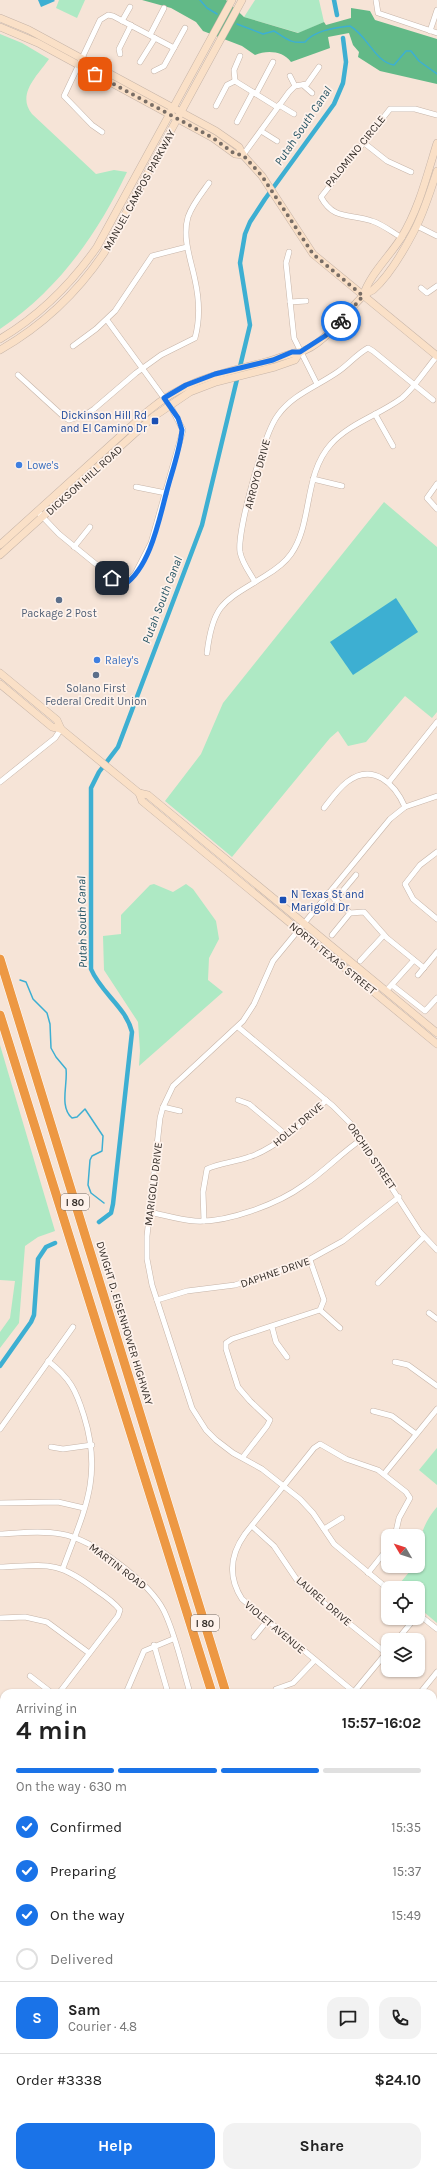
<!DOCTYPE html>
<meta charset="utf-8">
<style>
body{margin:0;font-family:Karla,sans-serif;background:#f2f2f2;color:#222;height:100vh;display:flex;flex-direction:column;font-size:15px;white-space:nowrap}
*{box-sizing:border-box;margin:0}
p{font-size:13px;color:#767676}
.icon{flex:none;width:22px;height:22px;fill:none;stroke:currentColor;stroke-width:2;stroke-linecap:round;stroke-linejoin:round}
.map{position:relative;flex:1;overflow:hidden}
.details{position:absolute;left:0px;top:1689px;width:437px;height:488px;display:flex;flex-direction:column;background:#fff;border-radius:12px 12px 0 0;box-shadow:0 1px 3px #0004}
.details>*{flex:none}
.needle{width:26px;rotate:309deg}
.controls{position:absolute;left:381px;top:1529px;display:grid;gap:8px}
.controls a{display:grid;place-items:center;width:44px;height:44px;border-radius:8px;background:#fff;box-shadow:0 1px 3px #0004;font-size:20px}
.pin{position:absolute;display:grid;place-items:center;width:34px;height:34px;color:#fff;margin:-17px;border-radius:8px;box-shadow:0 2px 6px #0006}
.courier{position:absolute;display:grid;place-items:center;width:40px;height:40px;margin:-20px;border:3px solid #1a73e8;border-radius:50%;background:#fff;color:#222;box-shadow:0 1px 5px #0007}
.head em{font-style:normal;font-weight:700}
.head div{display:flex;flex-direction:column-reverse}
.head{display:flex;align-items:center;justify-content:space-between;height:68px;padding:0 16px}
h1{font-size:26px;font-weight:700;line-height:30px}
.bar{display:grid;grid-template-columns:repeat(4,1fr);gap:6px 4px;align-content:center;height:48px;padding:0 16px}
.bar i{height:5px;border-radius:3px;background:#e0e0e0}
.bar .on{background:#1a73e8}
.bar p{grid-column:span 4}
.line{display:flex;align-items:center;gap:10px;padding:0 16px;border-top:1px solid #e0e0e0}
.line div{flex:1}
.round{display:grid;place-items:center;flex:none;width:42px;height:42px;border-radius:12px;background:#f2f2f2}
ol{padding:0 16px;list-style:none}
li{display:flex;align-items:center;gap:12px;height:44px}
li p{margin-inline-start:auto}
li .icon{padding:4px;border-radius:50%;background:#1a73e8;color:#fff;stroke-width:4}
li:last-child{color:#767676}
li i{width:22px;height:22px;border:2px solid #e0e0e0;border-radius:50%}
.cta{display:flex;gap:8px;margin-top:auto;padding:8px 16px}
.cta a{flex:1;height:46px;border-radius:12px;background:#1a73e8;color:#fff;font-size:16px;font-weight:700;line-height:46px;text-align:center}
.cta a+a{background:#f2f2f2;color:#222}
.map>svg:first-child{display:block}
</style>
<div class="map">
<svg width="437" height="2177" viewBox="0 0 437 2177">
<rect width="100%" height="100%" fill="#f6e4d7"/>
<g fill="#aee9c4">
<path d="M59,0H85L77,18L56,8Z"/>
<path d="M255,0H319L324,22L299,33L244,17Z"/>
<path d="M0,34L22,43L49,59C38,75 16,94 32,114L96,174L114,170L127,172C97,235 58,290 0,329Z"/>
<path d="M384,502L437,547V712L432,718L405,696L366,742L348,746L338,731L330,738L232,857L165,801L201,754L223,703Z"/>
<path d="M154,884L173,892L186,884L193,889L216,921L219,939L209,958L208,980L223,992L139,1066L140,1051L138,1022L104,970L103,936L121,934V915L150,885Z"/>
<path d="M0,1045L55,1231L38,1237L25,1246L19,1323L0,1348V1332L10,1318L15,1281L0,1280Z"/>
<path d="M437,1448V1485L419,1470Z"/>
<path d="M437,1507V1623L418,1607V1588H396L410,1571L411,1566H418C418,1542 421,1526 437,1507Z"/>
<path d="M0,1858L4,1860V2038L0,2037Z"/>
</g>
<g fill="#62b987">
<path d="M142,0H226L244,17L298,33L324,22L326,25L351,18V8L370,11L375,20L437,39V84L380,71L358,57L359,52L353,45L349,33L328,37L330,48L291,62C283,51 267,50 255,55L242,46L203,31L196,22L171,8Z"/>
<path d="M4,1937V1978L0,1979L4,1981V1989H0V1939Z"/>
<path d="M326,2173H349L350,2177H323Z"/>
</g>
<g fill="#3dafd2">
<path d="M38,0H54L55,1L41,7Z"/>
<path d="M396,598L418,632L353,675L330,642Z"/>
</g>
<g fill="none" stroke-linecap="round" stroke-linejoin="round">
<g stroke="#3dafd2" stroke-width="1.5">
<path d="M200,0L207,8L217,14"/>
<path d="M237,24L263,34L274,31C286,38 290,44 305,42C315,30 335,28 350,26C367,35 375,62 394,65L406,51H411L419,61L437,74"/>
<path d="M20,980L26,982L33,999L47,1013L50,1024L51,1048L56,1057L66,1069C68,1084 59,1107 72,1118L77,1117L85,1109L103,1136L102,1151L92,1156L90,1160L88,1185L91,1193L104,1203"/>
</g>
<g stroke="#3dafd2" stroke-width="4.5">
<path d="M334,0L337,15"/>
<path d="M99,1222L111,1213L113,1204L132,1032C126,1007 101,993 91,969V788L99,772L118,747L202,525L250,325L240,263L245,234L250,222L265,199L334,104L343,83L346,62L343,38"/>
<path d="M0,1366L31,1322L34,1315L38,1259L46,1247L55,1243"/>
</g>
<g stroke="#c6b4a8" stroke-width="6">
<g id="street">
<path d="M376,0L378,13L437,33"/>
<path d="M122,21L130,7"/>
<path d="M430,31L437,10"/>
<path d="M150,35L164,8"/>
<path d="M120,54L119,49L131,25"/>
<path d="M140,62L155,38"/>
<path d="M154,71L164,66L185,28"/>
<path d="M290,76L295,86"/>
<path d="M235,81L277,107"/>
<path d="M235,81L234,70L240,56"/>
<path d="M303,85L312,93"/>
<path d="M256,94L273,62"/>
<path d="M279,105L294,114"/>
<path d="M216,106L227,85L235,81"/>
<path d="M237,122L253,92"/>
<path d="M261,131L277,141"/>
<path d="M102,132L92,125L64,96L100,20L108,15L113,16L174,48"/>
<path d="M363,142L387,161L411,172"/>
<path d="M243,155L289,92L295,86L307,84L319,67"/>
<path d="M417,226L437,236"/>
<path d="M402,238C392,232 382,224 372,221C350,213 334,221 321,197L390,109H415L437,115"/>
<path d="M289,252L286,263L294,338L317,384"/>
<path d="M421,288L427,293L437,286"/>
<path d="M290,302L306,301"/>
<path d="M73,346L96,329L115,311L152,256L187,247"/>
<path d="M18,375L64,417L69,420L85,415L94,409L136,373L161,355L195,338C200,320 199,298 195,280C191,260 182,238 188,217C192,205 201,194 209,183"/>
<path d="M375,414L393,446"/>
<path d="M313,479L342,486"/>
<path d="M437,484L427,498L437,509"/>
<path d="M136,487L166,493"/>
<path d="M37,511L59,534L119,583L124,585L135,574L151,543L183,430L172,409L107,320"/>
<path d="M74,547L90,527"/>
<path d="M255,582C250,573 242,563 240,552C237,531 264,433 278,415C293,394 318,386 339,371C349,364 357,354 368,348L373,351L433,400"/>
<path d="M207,653C213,602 225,601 265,576C275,570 284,564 291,554C313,523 303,475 331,444C350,423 379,415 402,398C415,387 426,369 437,356"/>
<path d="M0,782L55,738L61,729"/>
<path d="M389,782L437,722"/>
<path d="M324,808C331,799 338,789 347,782C373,762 395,784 405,807"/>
<path d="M437,852L420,865L405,884L413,899L437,919"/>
<path d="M328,893L350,913L364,912L387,938L424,968"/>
<path d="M335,900L356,875"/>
<path d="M332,935L350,913"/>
<path d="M360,961L384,935"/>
<path d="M418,975L437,952"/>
<path d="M392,985L425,1011L437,998"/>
<path d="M386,991L414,960"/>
<path d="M238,1027L333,1106L350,1123L420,1232L437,1250"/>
<path d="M238,1100L249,1104L286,1135"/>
<path d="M163,1107L180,1111"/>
<path d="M149,1212C164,1215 180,1220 195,1221C227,1223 278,1204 304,1185C325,1171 341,1153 362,1139"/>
<path d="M204,1221L203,1192L207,1169C219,1163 236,1162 249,1157C272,1150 311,1119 326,1100"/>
<path d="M378,1283L424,1237"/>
<path d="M157,1300L187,1291L235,1285L303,1263L343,1241L399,1197"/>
<path d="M320,1310L340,1328"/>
<path d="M429,1313L437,1319"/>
<path d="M272,1327L276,1342L287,1357"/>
<path d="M48,1361C70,1378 76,1390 84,1416C103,1477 84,1511 63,1568"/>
<path d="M395,1362L408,1365L437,1386"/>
<path d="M373,1411L392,1416L416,1434"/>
<path d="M0,1429L73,1327"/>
<path d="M51,1447L63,1449L92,1445"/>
<path d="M243,1457L267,1426L270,1420L250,1401L238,1387L226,1349V1343L232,1339L320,1310L324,1300L310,1260"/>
<path d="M384,1474L437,1409"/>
<path d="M0,1503L58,1502L84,1508"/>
<path d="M252,1526L274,1546L299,1583L386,1653"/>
<path d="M324,1529L342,1518"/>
<path d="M0,1534C20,1533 41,1530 61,1534C93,1539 150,1583 164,1611C176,1636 182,1666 190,1693"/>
<path d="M0,1567C47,1565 57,1560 96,1590C105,1596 114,1602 120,1610L118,1616L59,1693"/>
<path d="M368,1573L388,1548"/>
<path d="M388,1589L334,1544L313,1513L300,1499L262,1469L233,1453L216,1440L206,1430L192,1408L152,1285L147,1259V1236L160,1118L163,1107L173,1086L243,1021L254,1004L273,961L390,819L405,807L437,796"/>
<path d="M418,1614L437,1629"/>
<path d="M0,1618L25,1617L47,1622L89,1653"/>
<path d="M254,1637L267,1621"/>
<path d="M397,1640L415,1618"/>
<path d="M154,1645L168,1693"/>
<path d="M30,1676L52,1693"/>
<path d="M276,1689L293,1683L315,1660"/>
<path d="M354,1692L242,1599C228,1577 230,1555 245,1534L314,1448L320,1444L346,1459L378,1470L406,1492L410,1498L399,1518L395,1536"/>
<path d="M126,1693L144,1651L173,1639"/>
<path d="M353,1693L387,1652"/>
<path d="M420,1693L437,1672"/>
<path d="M0,1721L4,1723"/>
<path d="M433,1762L437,1757"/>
<path d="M0,1776L4,1778"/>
<path d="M0,1826L4,1836"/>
<path d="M433,1843L437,1838"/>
<path d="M433,1919L437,1916"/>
<path d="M433,1972L437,1976"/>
<path d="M433,1992L437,1988"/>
<path d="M433,2098L437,2093"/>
<path d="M16,2177L21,2173"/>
<path d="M210,2177L213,2173"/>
</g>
</g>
<g stroke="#c6b4a8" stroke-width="8">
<g id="secondary">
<path d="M0,18L29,30L216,131L239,147L243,155L262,176L313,254L437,356"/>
<path d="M0,27L38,43L213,138L235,154L243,155"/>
<path d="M363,296C370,274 389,257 401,238C419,209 427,175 437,143"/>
<path d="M0,339C39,316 71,284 97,247L232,0"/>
<path d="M0,350C42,326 77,293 104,253L242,0"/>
<path d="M0,545L148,411C185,380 220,374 265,362C277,359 287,354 299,352C322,348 347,311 362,297C365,294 369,292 373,290C388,277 404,250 413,233C424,213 430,192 437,171"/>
<path d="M0,555L153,417L190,392L216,382L275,367L295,360L300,352"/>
<path d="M0,673L57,720L61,729"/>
<path d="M0,684L52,727L61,729L139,793L148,795L437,1033"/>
<path d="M139,793L142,801L437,1044"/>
<path d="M0,2081L4,2083"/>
<path d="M164,2173L167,2177"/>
<path d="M416,2173V2177"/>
</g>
</g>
<g stroke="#fff" stroke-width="10">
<g id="primary">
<path d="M433,2058L437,2054"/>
<path d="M303,2177L306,2173"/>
</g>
</g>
<g stroke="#fff" stroke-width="10">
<g id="highway">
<path d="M0,959L226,1693"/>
<path d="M0,1015L212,1693"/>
<path d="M433,2044L437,2041"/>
<path d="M433,2070L437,2065"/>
<path d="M347,2173L348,2177"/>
<path d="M361,2173L362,2177"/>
<path d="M376,2173L377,2177"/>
<path d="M398,2173L399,2177"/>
<path d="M298,2177L299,2173"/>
</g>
</g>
<use href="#street" stroke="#fff" stroke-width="5"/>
<use href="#secondary" stroke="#fae0c7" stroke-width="7"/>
<use href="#primary" stroke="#f4c18e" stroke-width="8"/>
<use href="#highway" stroke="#ed9843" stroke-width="9"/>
</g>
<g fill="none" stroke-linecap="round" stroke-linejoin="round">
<path stroke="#796e66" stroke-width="4" stroke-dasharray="0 7.2" d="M95,74L213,138L235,154L243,155L262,176L313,254L363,296L341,321"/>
<path stroke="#1a73e8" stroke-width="5" d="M112,578L124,585C152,566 160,514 169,483C174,466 180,448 182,430L178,418L164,398L186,385L215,374L273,360L292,352H300L325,336L341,321"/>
</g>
<g fill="#1a4fb4" stroke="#fef2eb" stroke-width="1.5">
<rect x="151" y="417" width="8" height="8" rx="2"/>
<rect x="279" y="896" width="8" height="8" rx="2"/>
</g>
<g fill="#3f7fe0" stroke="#fef2eb" stroke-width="1.5">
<circle cx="19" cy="465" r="4"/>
<circle cx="97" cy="660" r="4"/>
</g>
<g fill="#5c6f8a" stroke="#fef2eb" stroke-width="1.5">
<circle cx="59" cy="600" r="4"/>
<circle cx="96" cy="675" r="4"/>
</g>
<g text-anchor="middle" stroke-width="3.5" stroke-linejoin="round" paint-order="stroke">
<g fill="#fef2eb" stroke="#716963" stroke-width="1">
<rect x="61" y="1194" width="28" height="16" rx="3"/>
<rect x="191" y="1615" width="28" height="16" rx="3"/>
</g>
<g font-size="10" font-weight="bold" fill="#352e29">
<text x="75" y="1206">I 80</text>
<text x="205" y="1627">I 80</text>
</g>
<g font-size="11" fill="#352e29" stroke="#fef2eb">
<text transform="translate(355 151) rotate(-51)" y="4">PALOMINO CIRCLE</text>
<text transform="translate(139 190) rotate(-61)" y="4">MANUEL CAMPOS PARKWAY</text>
<text transform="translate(257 474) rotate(-75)" y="4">ARROYO DRIVE</text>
<text transform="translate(84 480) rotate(-42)" y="4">DICKSON HILL ROAD</text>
<text transform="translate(333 958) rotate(39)" y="4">NORTH TEXAS STREET</text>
<text transform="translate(298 1124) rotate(-40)" y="4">HOLLY DRIVE</text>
<text transform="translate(372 1156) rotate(56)" y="4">ORCHID STREET</text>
<text transform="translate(153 1184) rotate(-83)" y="4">MARIGOLD DRIVE</text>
<text transform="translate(275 1272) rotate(-19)" y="4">DAPHNE DRIVE</text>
<text transform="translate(125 1323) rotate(73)" y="4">DWIGHT D. EISENHOWER HIGHWAY</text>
<text transform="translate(118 1566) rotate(37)" y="4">MARTIN ROAD</text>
<text transform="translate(324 1601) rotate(41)" y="4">LAUREL DRIVE</text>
<text transform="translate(275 1627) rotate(40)" y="4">VIOLET AVENUE</text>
</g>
<g font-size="11" fill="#164399" stroke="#fef2eb" text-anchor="end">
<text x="147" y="419">Dickinson Hill Rd<tspan x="147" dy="13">and El Camino Dr</tspan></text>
<text x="291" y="898" text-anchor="start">N Texas St and<tspan x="291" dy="13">Marigold Dr</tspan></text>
</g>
<g font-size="11" fill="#366cbe" stroke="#fef2eb" text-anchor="start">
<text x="27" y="469">Lowe's</text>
<text x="105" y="664">Raley's</text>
</g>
<g font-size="11" fill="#4e5e75" stroke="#fef2eb">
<text x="59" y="617">Package 2 Post</text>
<text x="96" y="692">Solano First<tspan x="96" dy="13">Federal Credit Union</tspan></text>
</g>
<g font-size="12" font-style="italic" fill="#275565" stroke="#fef2eb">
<text transform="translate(303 126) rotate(-56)" y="4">Putah South Canal</text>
<text transform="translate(162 600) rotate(-69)" y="4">Putah South Canal</text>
<text transform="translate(82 922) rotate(-91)" y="4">Putah South Canal</text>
</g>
</g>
</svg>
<div class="controls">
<a><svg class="needle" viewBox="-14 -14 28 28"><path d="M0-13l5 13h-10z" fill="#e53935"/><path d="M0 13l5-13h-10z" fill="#767676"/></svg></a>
<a><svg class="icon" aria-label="locate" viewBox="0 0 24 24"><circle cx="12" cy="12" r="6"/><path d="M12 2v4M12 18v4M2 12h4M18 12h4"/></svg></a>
<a><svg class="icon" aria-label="layers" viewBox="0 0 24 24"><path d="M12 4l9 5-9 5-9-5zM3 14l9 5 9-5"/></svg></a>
</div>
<div class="pin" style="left:95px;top:74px;background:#ea580c"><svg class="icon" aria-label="bag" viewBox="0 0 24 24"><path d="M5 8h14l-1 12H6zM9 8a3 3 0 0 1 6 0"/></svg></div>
<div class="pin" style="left:112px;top:578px;background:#1f2937"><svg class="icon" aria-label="home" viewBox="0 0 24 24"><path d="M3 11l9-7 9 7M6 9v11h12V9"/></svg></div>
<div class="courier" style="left:341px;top:321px"><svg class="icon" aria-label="bike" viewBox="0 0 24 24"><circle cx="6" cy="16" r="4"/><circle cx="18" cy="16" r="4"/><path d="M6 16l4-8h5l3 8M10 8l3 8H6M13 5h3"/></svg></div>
<section class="details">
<div class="head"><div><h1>4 min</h1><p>Arriving in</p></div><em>15:57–16:02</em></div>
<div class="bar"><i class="on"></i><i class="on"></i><i class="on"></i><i></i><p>On the way · 630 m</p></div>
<ol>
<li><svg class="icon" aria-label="check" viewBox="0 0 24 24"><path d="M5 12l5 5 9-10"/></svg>Confirmed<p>15:35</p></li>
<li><svg class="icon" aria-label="check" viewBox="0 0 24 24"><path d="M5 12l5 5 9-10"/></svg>Preparing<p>15:37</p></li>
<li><svg class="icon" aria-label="check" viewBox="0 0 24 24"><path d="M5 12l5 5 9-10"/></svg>On the way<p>15:49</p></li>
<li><i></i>Delivered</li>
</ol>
<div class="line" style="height:72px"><b class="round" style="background:#1a73e8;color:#fff">S</b><div><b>Sam</b><p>Courier · 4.8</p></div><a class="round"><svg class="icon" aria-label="chat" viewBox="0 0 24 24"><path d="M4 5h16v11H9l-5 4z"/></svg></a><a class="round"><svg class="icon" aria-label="phone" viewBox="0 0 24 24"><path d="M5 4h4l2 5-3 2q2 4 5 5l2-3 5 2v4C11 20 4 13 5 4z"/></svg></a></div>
<div class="line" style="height:52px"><div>Order #3338</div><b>$24.10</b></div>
<div class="cta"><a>Help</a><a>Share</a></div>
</section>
</div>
